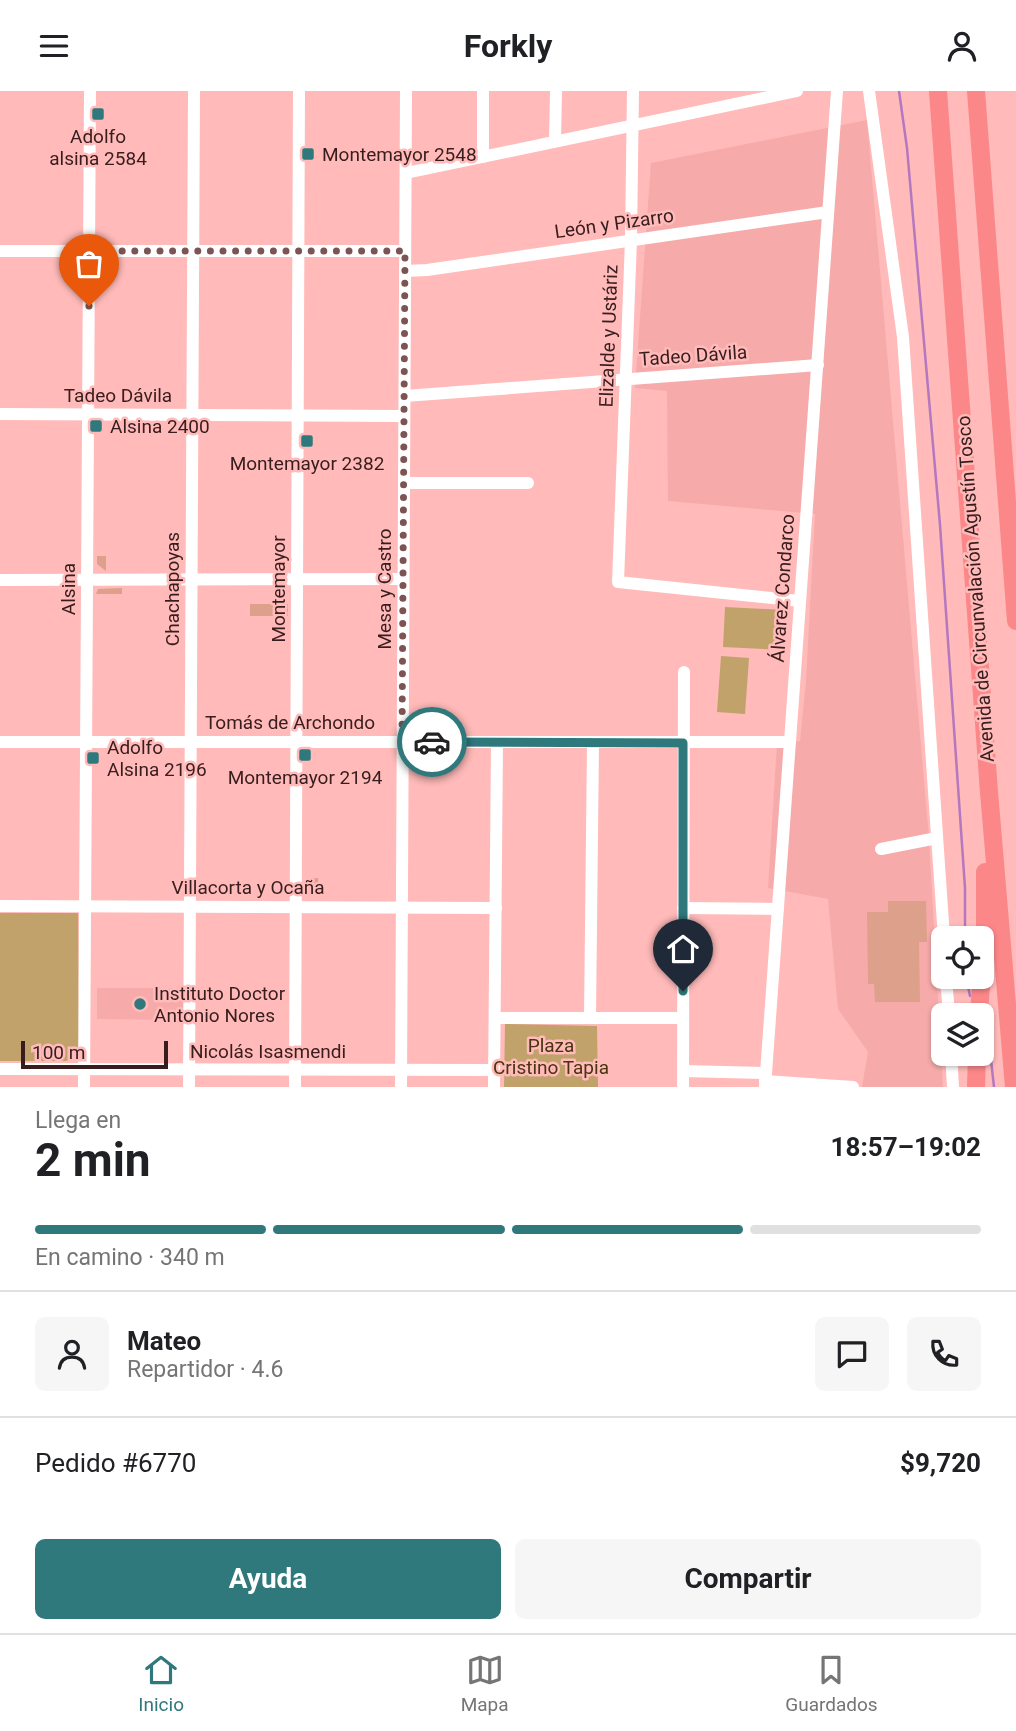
<!DOCTYPE html>
<html lang="es">
<meta charset="utf-8">
<style>
body{margin:0;font-family:Roboto,sans-serif;background:#f6f6f6;color:#202124;height:100vh;display:flex;flex-direction:column;font-size:26px;white-space:nowrap}
*{box-sizing:border-box;margin:0}
p{font-size:23px;color:#757577}
.icon{flex:none;width:38px;height:38px;fill:none;stroke:currentColor;stroke-width:2;stroke-linecap:round;stroke-linejoin:round}
.map{position:relative;height:996px;overflow:hidden}
.sheet{display:flex;flex-direction:column;background:#fff;flex:1}
.sheet>*{flex:none}
.buttons{position:absolute;left:931px;top:835px;display:grid;gap:14px}
.buttons a{display:grid;place-items:center;width:63px;height:63px;border-radius:10px;background:#fff;box-shadow:0 2px 5px #0004;font-size:35px}
.scale{position:absolute;left:21px;bottom:18px;width:147px;box-sizing:border-box;padding-left:7px;border:4px solid #371d1d;border-top:0;font-size:19px;line-height:24px;white-space:nowrap;color:#371d1d;-webkit-text-stroke:5px #ffbab9;paint-order:stroke}
.pin{position:absolute;display:grid;place-items:center;width:60px;height:60px;color:#fff;margin:-72px -30px;border-radius:50% 50% 50% 0;rotate:-45deg;box-shadow:0 0 7px #0007}
.pin .icon{rotate:45deg}
.courier{position:absolute;display:grid;place-items:center;width:70px;height:70px;margin:-35px;border:5px solid #2f787c;border-radius:50%;background:#fff;color:#222;box-shadow:0 2px 9px #0007}
.head em{font-style:normal;font-weight:700}
.head div{display:flex;flex-direction:column-reverse}
.head{display:flex;align-items:center;justify-content:space-between;height:119px;padding:0 35px}
h1{font-size:46px;font-weight:700;line-height:52px}
.bar{display:grid;grid-template-columns:repeat(4,1fr);gap:10px 7px;align-content:center;height:84px;padding:0 35px}
.bar i{height:9px;border-radius:5px;background:#e0e0e0}
.bar .on{background:#2f787c}
.bar p{grid-column:span 4}
.line{display:flex;align-items:center;gap:18px;padding:0 35px;border-top:2px solid #e0e0e0}
.line div{flex:1}
.round{display:grid;place-items:center;flex:none;width:74px;height:74px;border-radius:10px;background:#f6f6f6}
.cta{display:flex;gap:14px;margin-top:auto;padding:14px 35px}
.cta a{flex:1;height:80px;border-radius:10px;background:#2f787c;color:#fff;font-size:28px;font-weight:700;line-height:80px;text-align:center}
.cta a+a{background:#f6f6f6;color:#202124}
header{display:flex;justify-content:space-between;align-items:center;height:91px;padding:0 35px;background:#fff;font-size:32px;font-weight:700}
.dock{display:flex;justify-content:space-around;align-items:center;height:98px;border-top:2px solid #e0e0e0;background:#fff;font-size:19px;color:#757577}
.dock a{display:grid;justify-items:center;gap:4px}
.dock .on{color:#2f787c}
.map>svg:first-child{display:block}
</style>
<header><svg class="icon" aria-label="menu" viewBox="0 0 24 24"><path d="M4 6h16M4 12h16M4 18h16"/></svg>Forkly<svg class="icon" aria-label="person" viewBox="0 0 24 24"><circle cx="12" cy="8" r="4"/><path d="M4 21q1-7 8-7t8 7"/></svg></header>
<div class="map">
<svg width="1016" height="996" viewBox="0 0 1016 996">
<rect width="100%" height="100%" fill="#ffbab9"/>
<g fill="#f6abaa">
<path d="M867,29L929,747L943,996H862L868,961L838,918L828,808L768,797L777,653L800,650L806,590L815,423L668,410L667,300L635,297L651,72Z"/>
<path d="M97,897H183V929L97,928Z"/>
</g>
<g fill="#c2a26b">
<path d="M725,516L786,519L784,559L723,556Z"/>
<path d="M721,565L749,567L745,623L717,621Z"/>
<path d="M0,822H78L79,970H0Z"/>
<path d="M505,933L597,935L598,996H504Z"/>
</g>
<g fill="none" stroke-linecap="round" stroke-linejoin="round">
<g stroke="#b378c0" stroke-width="2.5">
<path d="M899,0L907,57L940,434L965,797V847"/>
<path d="M966,886L970,905"/>
<path d="M990,960L994,996"/>
</g>
</g>
<g fill="#dda08a">
<path d="M97,465H106V480L97,473Z"/>
<path d="M122,497V503H96L98,498Z"/>
<rect x="250" y="513" width="38" height="12"/>
<path d="M306,787H318L319,797H306Z"/>
<path d="M888,810H926L927,851H919L920,911H875L874,893H868L867,821H888Z"/>
</g>
<g fill="none" stroke-linecap="round" stroke-linejoin="round">
<g stroke="#fff" stroke-width="12">
<path d="M633,0L631,149L618,491L800,510"/>
<path d="M869,0L903,246L944,847"/>
<path d="M555,50L556,0"/>
<path d="M483,66V0"/>
<path d="M406,82L797,0"/>
<path d="M0,160H405"/>
<path d="M405,180L427,179L828,121"/>
<path d="M405,305L818,274"/>
<path d="M0,323L404,325"/>
<path d="M404,392H528"/>
<path d="M0,489L403,488"/>
<path d="M0,651H790"/>
<path d="M881,758L937,747"/>
<path d="M0,815L496,817"/>
<path d="M683,817L778,818"/>
<path d="M946,886L949,924"/>
<path d="M495,927H683"/>
<path d="M590,927L593,652"/>
<path d="M951,962L953,996"/>
<path d="M0,978L494,979"/>
<path d="M683,980L766,982"/>
<path d="M765,990L853,996"/>
<path d="M84,996L90,0"/>
<path d="M189,996L194,0"/>
<path d="M295,996L299,0"/>
<path d="M401,996L406,0"/>
<path d="M494,996L497,651"/>
<path d="M683,996L684,581"/>
<path d="M765,996L837,0"/>
</g>
<g stroke="#fb8789" stroke-width="18">
<path d="M938,0L989,701L1014,996"/>
<path d="M976,0L1016,530"/>
<path d="M979,924L985,833V781"/>
<path d="M976,996L977,962"/>
</g>
</g>
<g fill="none" stroke-linecap="round" stroke-linejoin="round">
<path stroke="#7d5454" stroke-width="7" stroke-dasharray="0 12.6" d="M89,215V160H405L402,650L432,651"/>
<path stroke="#2f787c" stroke-width="9" d="M432,651L683,652V900"/>
</g>
<g fill="#2f787c" stroke="#ffbab9" stroke-width="2.5">
<rect x="91" y="16" width="14" height="14" rx="3.5"/>
<rect x="301" y="56" width="14" height="14" rx="3.5"/>
<rect x="89" y="328" width="14" height="14" rx="3.5"/>
<rect x="300" y="343" width="14" height="14" rx="3.5"/>
<rect x="298" y="657" width="14" height="14" rx="3.5"/>
<rect x="86" y="660" width="14" height="14" rx="3.5"/>
<circle cx="140" cy="913" r="7"/>
</g>
<g text-anchor="middle" stroke-width="5" stroke-linejoin="round" paint-order="stroke">
<g font-size="19" fill="#371d1d" stroke="#ffbab9" text-anchor="start">
<text x="98" y="52" text-anchor="middle">Adolfo<tspan x="98" dy="22">alsina 2584</tspan></text>
<text x="322" y="70">Montemayor 2548</text>
<text x="110" y="342">Alsina 2400</text>
<text x="307" y="379" text-anchor="middle">Montemayor 2382</text>
<text x="107" y="663">Adolfo<tspan x="107" dy="22">Alsina 2196</tspan></text>
<text x="305" y="693" text-anchor="middle">Montemayor 2194</text>
<text x="154" y="909">Instituto Doctor<tspan x="154" dy="22">Antonio Nores</tspan></text>
</g>
<g font-size="19" fill="#371d1d" stroke="#ffbab9">
<text transform="translate(614 132) rotate(-8)" y="7">León y Pizarro</text>
<text transform="translate(608 245) rotate(-88)" y="7">Elizalde y Ustáriz</text>
<text transform="translate(693 264) rotate(-4)" y="7">Tadeo Dávila</text>
<text x="118" y="311">Tadeo Dávila</text>
<text transform="translate(782 497) rotate(-86)" y="7">Álvarez Condarco</text>
<text transform="translate(68 498) rotate(-90)" y="7">Alsina</text>
<text transform="translate(172 498) rotate(-90)" y="7">Chachapoyas</text>
<text transform="translate(278 498) rotate(-90)" y="7">Montemayor</text>
<text transform="translate(384 498) rotate(-90)" y="7">Mesa y Castro</text>
<text transform="translate(975 498) rotate(-94)" y="7">Avenida de Circunvalación Agustín Tosco</text>
<text x="290" y="638">Tomás de Archondo</text>
<text x="248" y="803">Villacorta y Ocaña</text>
<text x="268" y="967">Nicolás Isasmendi</text>
</g>
<g font-size="19" fill="#49340d" stroke="#ffbab9">
<text x="551" y="961">Plaza<tspan x="551" dy="22">Cristino Tapia</tspan></text>
</g>
</g>
</svg>
<div class="buttons">
<a><svg class="icon" aria-label="locate" viewBox="0 0 24 24"><circle cx="12" cy="12" r="6"/><path d="M12 2v4M12 18v4M2 12h4M18 12h4"/></svg></a>
<a><svg class="icon" aria-label="layers" viewBox="0 0 24 24"><path d="M12 4l9 5-9 5-9-5zM3 14l9 5 9-5"/></svg></a>
</div>
<div class="scale">100 m</div>
<div class="pin" style="left:89px;top:215px;background:#ea580c"><svg class="icon" aria-label="bag" viewBox="0 0 24 24"><path d="M5 8h14l-1 12H6zM9 8a3 3 0 0 1 6 0"/></svg></div>
<div class="pin" style="left:683px;top:900px;background:#1f2937"><svg class="icon" aria-label="home" viewBox="0 0 24 24"><path d="M3 11l9-7 9 7M6 9v11h12V9"/></svg></div>
<div class="courier" style="left:432px;top:651px"><svg class="icon" aria-label="car" viewBox="0 0 24 24"><path d="M5 17H2v-5l4-1 3-4h7l3 4 3 1v5h-3M9 17h6M6 11h13"/><circle cx="7" cy="17" r="2"/><circle cx="17" cy="17" r="2"/></svg></div>
</div>
<section class="sheet">
<div class="head"><div><h1>2 min</h1><p>Llega en</p></div><em>18:57–19:02</em></div>
<div class="bar"><i class="on"></i><i class="on"></i><i class="on"></i><i></i><p>En camino · 340 m</p></div>
<div class="line" style="height:126px"><a class="round"><svg class="icon" aria-label="person" viewBox="0 0 24 24"><circle cx="12" cy="8" r="4"/><path d="M4 21q1-7 8-7t8 7"/></svg></a><div><b>Mateo</b><p>Repartidor · 4.6</p></div><a class="round"><svg class="icon" aria-label="chat" viewBox="0 0 24 24"><path d="M4 5h16v11H9l-5 4z"/></svg></a><a class="round"><svg class="icon" aria-label="phone" viewBox="0 0 24 24"><path d="M5 4h4l2 5-3 2q2 4 5 5l2-3 5 2v4C11 20 4 13 5 4z"/></svg></a></div>
<div class="line" style="height:91px"><div>Pedido #6770</div><b>$9,720</b></div>
<div class="cta"><a>Ayuda</a><a>Compartir</a></div>
</section>
<nav class="dock">
<a class="on"><svg class="icon" aria-label="home" viewBox="0 0 24 24"><path d="M3 11l9-7 9 7M6 9v11h12V9"/></svg>Inicio</a>
<a><svg class="icon" aria-label="map" viewBox="0 0 24 24"><path d="M3 6l6-2 6 2 6-2v14l-6 2-6-2-6 2zM9 4v14M15 6v14"/></svg>Mapa</a>
<a><svg class="icon" aria-label="saved" viewBox="0 0 24 24"><path d="M7 4h10v16l-5-4-5 4z"/></svg>Guardados</a>
</nav>
